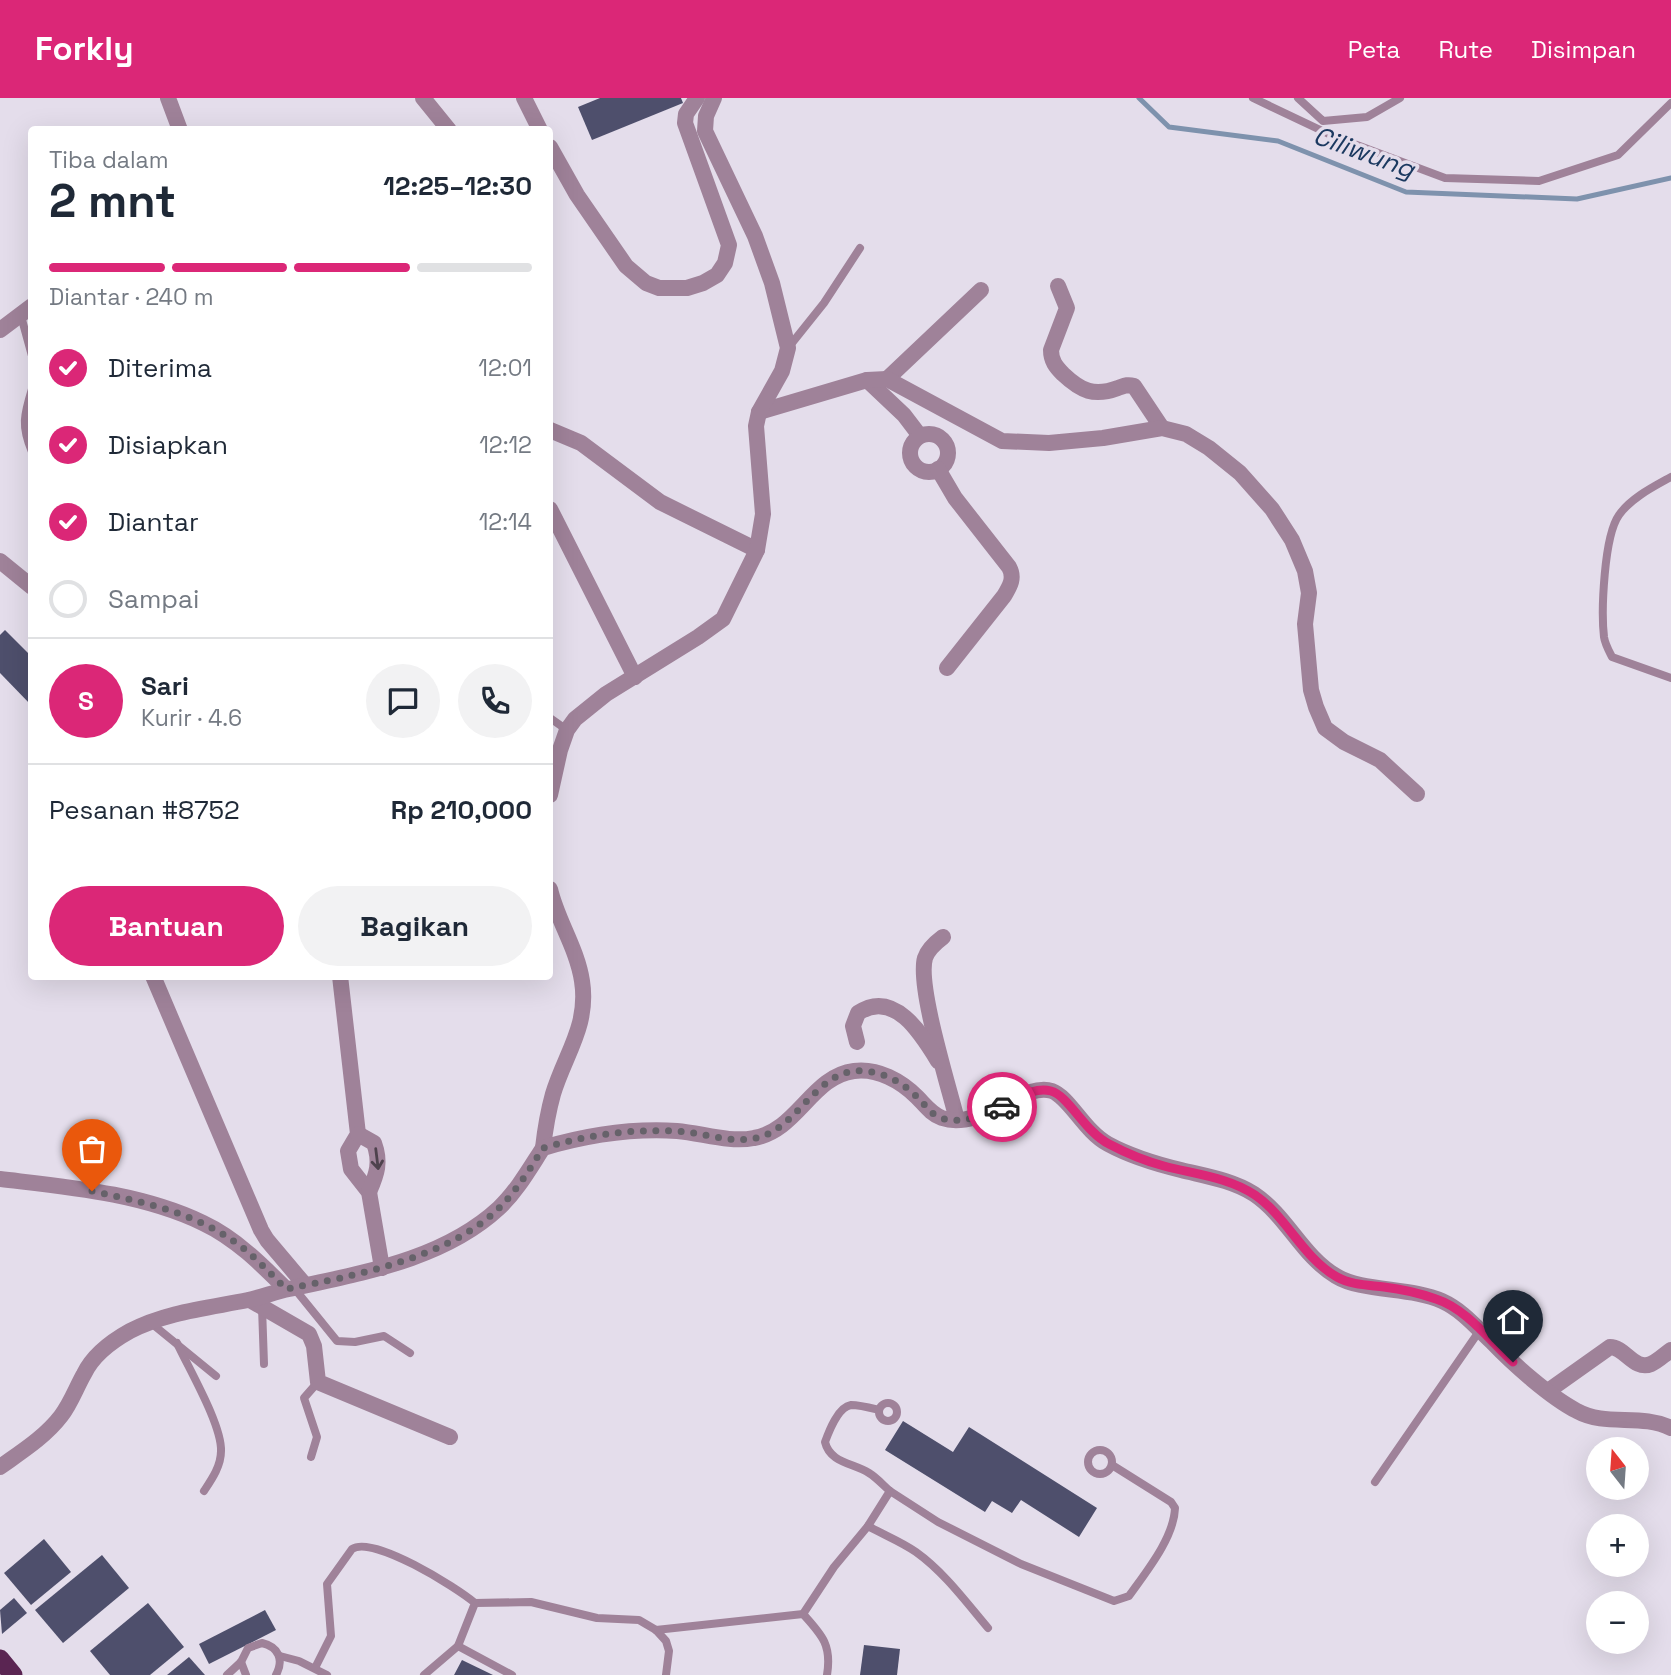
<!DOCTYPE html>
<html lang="id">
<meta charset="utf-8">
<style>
body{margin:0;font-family:"Space Grotesk",sans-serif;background:#f2f2f3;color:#1f2937;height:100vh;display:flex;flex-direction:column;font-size:26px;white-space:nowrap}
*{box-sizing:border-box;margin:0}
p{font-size:23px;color:#747a83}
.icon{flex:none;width:38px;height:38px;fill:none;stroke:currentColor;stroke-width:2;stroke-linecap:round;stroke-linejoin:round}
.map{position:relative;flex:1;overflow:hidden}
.details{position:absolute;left:28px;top:28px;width:525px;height:854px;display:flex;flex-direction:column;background:#fff;border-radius:7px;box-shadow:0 7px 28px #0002}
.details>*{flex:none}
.needle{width:46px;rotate:343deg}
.fabs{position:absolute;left:1586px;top:1339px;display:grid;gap:14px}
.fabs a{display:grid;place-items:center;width:63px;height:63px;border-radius:50%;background:#fff;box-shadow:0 7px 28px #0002;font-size:35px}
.pin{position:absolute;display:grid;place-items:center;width:60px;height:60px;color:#fff;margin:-72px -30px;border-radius:50% 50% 50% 0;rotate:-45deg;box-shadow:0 0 7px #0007}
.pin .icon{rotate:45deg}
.courier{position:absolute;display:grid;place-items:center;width:70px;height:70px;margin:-35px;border:5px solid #db2777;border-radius:50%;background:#fff;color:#222;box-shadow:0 2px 9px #0007}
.head em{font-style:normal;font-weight:800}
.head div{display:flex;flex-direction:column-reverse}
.head{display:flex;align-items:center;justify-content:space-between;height:119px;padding:0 21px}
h1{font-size:46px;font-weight:800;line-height:52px}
.bar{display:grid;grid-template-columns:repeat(4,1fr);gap:10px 7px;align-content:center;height:84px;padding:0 21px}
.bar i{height:9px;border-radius:5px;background:#e0e1e3}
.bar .active{background:#db2777}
.bar p{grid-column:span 4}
.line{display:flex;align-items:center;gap:18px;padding:0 21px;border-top:2px solid #e0e1e3}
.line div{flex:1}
.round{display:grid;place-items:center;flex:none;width:74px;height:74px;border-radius:37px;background:#f2f2f3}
ol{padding:0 21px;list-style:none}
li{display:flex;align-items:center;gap:21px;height:77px}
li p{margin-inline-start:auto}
li .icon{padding:7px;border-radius:50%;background:#db2777;color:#fff;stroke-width:4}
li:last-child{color:#747a83}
li i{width:38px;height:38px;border:4px solid #e0e1e3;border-radius:50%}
.button{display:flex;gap:14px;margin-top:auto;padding:14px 21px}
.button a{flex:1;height:80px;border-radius:42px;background:#db2777;color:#fff;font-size:28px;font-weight:800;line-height:80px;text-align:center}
.button a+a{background:#f2f2f3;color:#1f2937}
header{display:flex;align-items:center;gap:42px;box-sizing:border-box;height:98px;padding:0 35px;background:#db2777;color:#fff}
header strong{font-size:33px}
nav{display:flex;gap:38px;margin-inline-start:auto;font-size:24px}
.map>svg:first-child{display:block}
</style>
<header>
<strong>Forkly</strong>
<nav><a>Peta</a><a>Rute</a><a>Disimpan</a></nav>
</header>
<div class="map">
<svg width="1671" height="1577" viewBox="0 0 1671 1577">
<rect width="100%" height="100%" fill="#e4ddeb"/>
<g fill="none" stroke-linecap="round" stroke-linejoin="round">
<path stroke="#7e92ad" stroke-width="5" d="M1139,0L1169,29L1278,43L1406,94L1577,101L1671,80"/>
</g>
<g fill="#4e4f6c">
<path d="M600,0H681L683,5L592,42L578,9Z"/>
<path d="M5,532L32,559V608L0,575V537Z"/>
<path d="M903,1323L953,1354L969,1329L1097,1410L1079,1439L1021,1402L1012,1415L992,1403L985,1414L885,1352Z"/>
<path d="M44,1441L71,1474L31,1507L4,1475Z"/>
<path d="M102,1457L129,1490L63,1545L35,1512Z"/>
<path d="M14,1500L27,1515L2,1536L0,1512Z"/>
<path d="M148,1505L184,1549L150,1577H110L90,1553Z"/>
<path d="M265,1512L276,1532L209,1566L199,1546Z"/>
<path d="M864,1547L900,1551L897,1577H860Z"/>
<path d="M189,1559L205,1577H167Z"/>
<path d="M462,1562L493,1577H454Z"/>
</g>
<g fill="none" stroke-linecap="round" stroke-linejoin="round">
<g stroke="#9f8299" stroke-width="8">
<path d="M1253,0L1333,38L1445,80L1539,83L1618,57L1671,5"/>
<path d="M1298,0L1323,23L1367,19L1400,0"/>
<path d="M21,218L32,258"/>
<path d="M788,250L824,205L860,150"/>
<path d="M32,291C24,317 21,328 32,354"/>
<path d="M1671,379C1653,389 1631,400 1619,417C1604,438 1601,513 1604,539C1605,546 1609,553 1612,559L1671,580"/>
<path d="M550,620L567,632"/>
<path d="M294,1190L337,1243L355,1244L384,1238L410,1255"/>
<path d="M262,1209L264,1266"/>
<path d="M151,1225L216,1278"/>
<path d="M177,1245C189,1271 222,1327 221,1353C221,1368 212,1381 204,1393"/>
<circle cx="888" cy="1314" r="9"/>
<path d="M879,1312C871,1310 860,1307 851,1307C838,1309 829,1333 825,1344C830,1365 853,1365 869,1375C877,1380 883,1387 890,1393"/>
<circle cx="1100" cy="1364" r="12"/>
<path d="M311,1359L317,1339L304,1300L318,1284"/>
<path d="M1375,1384L1480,1232"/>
<path d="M868,1428C884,1437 902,1444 916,1454C944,1474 966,1504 988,1530"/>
<path d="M475,1505L531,1504L597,1520L639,1522L656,1532L666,1543L669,1553L666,1577"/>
<path d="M803,1516C822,1537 832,1547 827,1577"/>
<path d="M656,1532L803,1516L834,1469L868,1428L890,1393L938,1424L1021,1466L1114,1503L1129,1498C1146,1474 1174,1440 1175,1410L1171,1404L1112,1367"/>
<path d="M458,1548L512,1577"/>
<path d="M280,1558L299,1563L327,1577"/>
<path d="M241,1564L246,1577"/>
<path d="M315,1570L331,1538L327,1486L352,1451C373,1437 456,1489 475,1505L458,1548L424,1577"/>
<path d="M227,1577L241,1564L248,1550L262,1545C279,1549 284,1562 276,1577"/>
</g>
<g stroke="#9f8299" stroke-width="16">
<path d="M168,0L180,32"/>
<path d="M423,0L449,32"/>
<path d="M524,0L540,32"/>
<path d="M550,49L577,97L626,168L646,185L659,190H687L703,185L717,177L725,165L729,147L685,25L686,16L697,0"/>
<path d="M1058,188L1067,210L1051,252C1051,263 1056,269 1063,276C1081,293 1094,299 1118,290C1124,288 1127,286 1134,288L1162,330"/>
<path d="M0,232L32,208"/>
<path d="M887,281L981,192"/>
<path d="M867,282L904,317L920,338"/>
<path d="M759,314L867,282L887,281L1002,343L1049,345L1103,340L1162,330L1186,336L1209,350L1240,375L1272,411L1292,442L1305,473L1309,495L1305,526L1311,592L1316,609L1325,630L1344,644L1380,662L1417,696"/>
<path d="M550,332L581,345L660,404L757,452"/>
<circle cx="929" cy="355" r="19"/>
<path d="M938,371L955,400L1009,469C1015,480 1010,488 1004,498L947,570"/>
<path d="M550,411L635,579"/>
<path d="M0,463L32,489"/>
<path d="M550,697L560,652L567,632L575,621L606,596L698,539L723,521L757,452L763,416L756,328L759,314L782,273L788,250L772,185L755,138L705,33L706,18L714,0"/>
<path d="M943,839C935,845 928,851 925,860C917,888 949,989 957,1022"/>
<path d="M153,878L261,1132L267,1142L305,1187"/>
<path d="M340,878L358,1036L348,1053L351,1071L369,1094L382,1170"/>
<path d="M857,944L853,928L858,915C894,891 921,935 938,963"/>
<path d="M358,1036L374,1045C381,1064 377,1076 369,1094"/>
<path d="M543,1050C545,1032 548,1014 553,996C565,956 589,928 582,883C577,850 557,822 550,791"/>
<path d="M0,1081C67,1089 141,1095 203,1125C235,1140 261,1166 286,1191"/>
<path d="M250,1202L309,1236L314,1248L318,1284L450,1339"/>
<path d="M1548,1293L1610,1249C1625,1249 1634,1273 1651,1266C1658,1263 1665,1256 1671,1252"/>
<path d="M0,1369C21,1354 45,1339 61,1318C71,1305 76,1290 84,1276C93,1257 112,1243 130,1233C166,1214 208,1210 248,1202C262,1199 275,1194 289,1191C361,1175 443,1162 499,1110C517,1093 530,1070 543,1050C587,1037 631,1030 677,1033C702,1035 729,1045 754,1040C797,1033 812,978 854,973C878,970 901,983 917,999C925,1007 931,1016 942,1020C982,1033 1023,983 1052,993C1069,999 1085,1034 1108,1046C1130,1058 1156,1066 1181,1072C1205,1078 1232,1082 1254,1096C1287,1118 1302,1158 1336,1178C1362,1194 1411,1189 1442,1203C1462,1212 1476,1229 1492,1244C1513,1266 1550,1299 1577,1313C1606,1329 1641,1315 1671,1330"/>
</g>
<path stroke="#5a2552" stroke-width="19" d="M0,1561L13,1577"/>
</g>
<defs><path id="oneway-shaft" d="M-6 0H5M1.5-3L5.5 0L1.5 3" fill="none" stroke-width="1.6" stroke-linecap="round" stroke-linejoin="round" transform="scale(1.75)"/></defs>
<use stroke="#4e424d" href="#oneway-shaft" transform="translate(377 1061) rotate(83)"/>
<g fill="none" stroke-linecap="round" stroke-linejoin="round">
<path stroke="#66626a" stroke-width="7" stroke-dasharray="0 12.6" d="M92,1093C146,1105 198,1115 243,1150C258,1162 272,1177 286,1191C354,1178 454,1159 503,1106C519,1089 531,1069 543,1050C587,1037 629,1031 675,1033C702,1034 733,1047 760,1039C800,1027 819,968 865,973C887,975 905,986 920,1002C925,1007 929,1013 935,1017C954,1029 984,1018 1002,1009"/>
<path stroke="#db2777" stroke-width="9" d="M1002,1009C1017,1002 1033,988 1051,993C1069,998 1085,1034 1109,1046C1126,1055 1145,1063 1164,1068C1194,1076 1228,1079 1255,1097C1287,1119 1303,1160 1337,1179C1351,1187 1368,1187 1384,1189C1401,1191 1419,1195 1436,1201C1467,1211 1490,1243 1513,1264"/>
</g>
<g text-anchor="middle" stroke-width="7" stroke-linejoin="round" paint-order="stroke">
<g font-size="26" font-style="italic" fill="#1b3960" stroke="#e4ddeb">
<text transform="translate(1364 54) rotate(20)" y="9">Ciliwung</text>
</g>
</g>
</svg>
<div class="fabs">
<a><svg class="needle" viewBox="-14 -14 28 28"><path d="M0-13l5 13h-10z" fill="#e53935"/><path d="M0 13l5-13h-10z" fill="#747a83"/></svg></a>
<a>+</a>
<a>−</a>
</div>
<div class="pin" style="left:92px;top:1093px;background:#ea580c"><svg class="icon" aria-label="bag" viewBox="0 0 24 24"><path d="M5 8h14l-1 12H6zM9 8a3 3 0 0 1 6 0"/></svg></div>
<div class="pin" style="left:1513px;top:1264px;background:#1f2937"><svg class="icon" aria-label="home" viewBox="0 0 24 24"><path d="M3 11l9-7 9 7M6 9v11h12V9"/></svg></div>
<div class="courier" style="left:1002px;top:1009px"><svg class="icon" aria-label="car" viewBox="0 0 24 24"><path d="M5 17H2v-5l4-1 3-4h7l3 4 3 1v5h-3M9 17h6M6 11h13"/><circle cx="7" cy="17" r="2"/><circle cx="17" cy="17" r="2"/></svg></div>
<section class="details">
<div class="head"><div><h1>2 mnt</h1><p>Tiba dalam</p></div><em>12:25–12:30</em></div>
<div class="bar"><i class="active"></i><i class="active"></i><i class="active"></i><i></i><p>Diantar · 240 m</p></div>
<ol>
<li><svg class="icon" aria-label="check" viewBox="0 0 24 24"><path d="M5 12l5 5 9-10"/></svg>Diterima<p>12:01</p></li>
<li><svg class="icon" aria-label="check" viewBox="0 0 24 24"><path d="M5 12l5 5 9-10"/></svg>Disiapkan<p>12:12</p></li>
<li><svg class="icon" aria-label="check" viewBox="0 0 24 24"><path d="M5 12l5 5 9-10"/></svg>Diantar<p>12:14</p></li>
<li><i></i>Sampai</li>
</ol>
<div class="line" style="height:126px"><b class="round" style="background:#db2777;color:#fff">S</b><div><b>Sari</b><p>Kurir · 4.6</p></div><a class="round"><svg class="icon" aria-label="chat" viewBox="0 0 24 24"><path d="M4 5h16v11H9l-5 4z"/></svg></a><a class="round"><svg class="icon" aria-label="phone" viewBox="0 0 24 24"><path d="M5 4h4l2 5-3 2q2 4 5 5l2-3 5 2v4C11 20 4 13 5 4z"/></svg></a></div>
<div class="line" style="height:91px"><div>Pesanan #8752</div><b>Rp 210,000</b></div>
<div class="button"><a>Bantuan</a><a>Bagikan</a></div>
</section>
</div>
